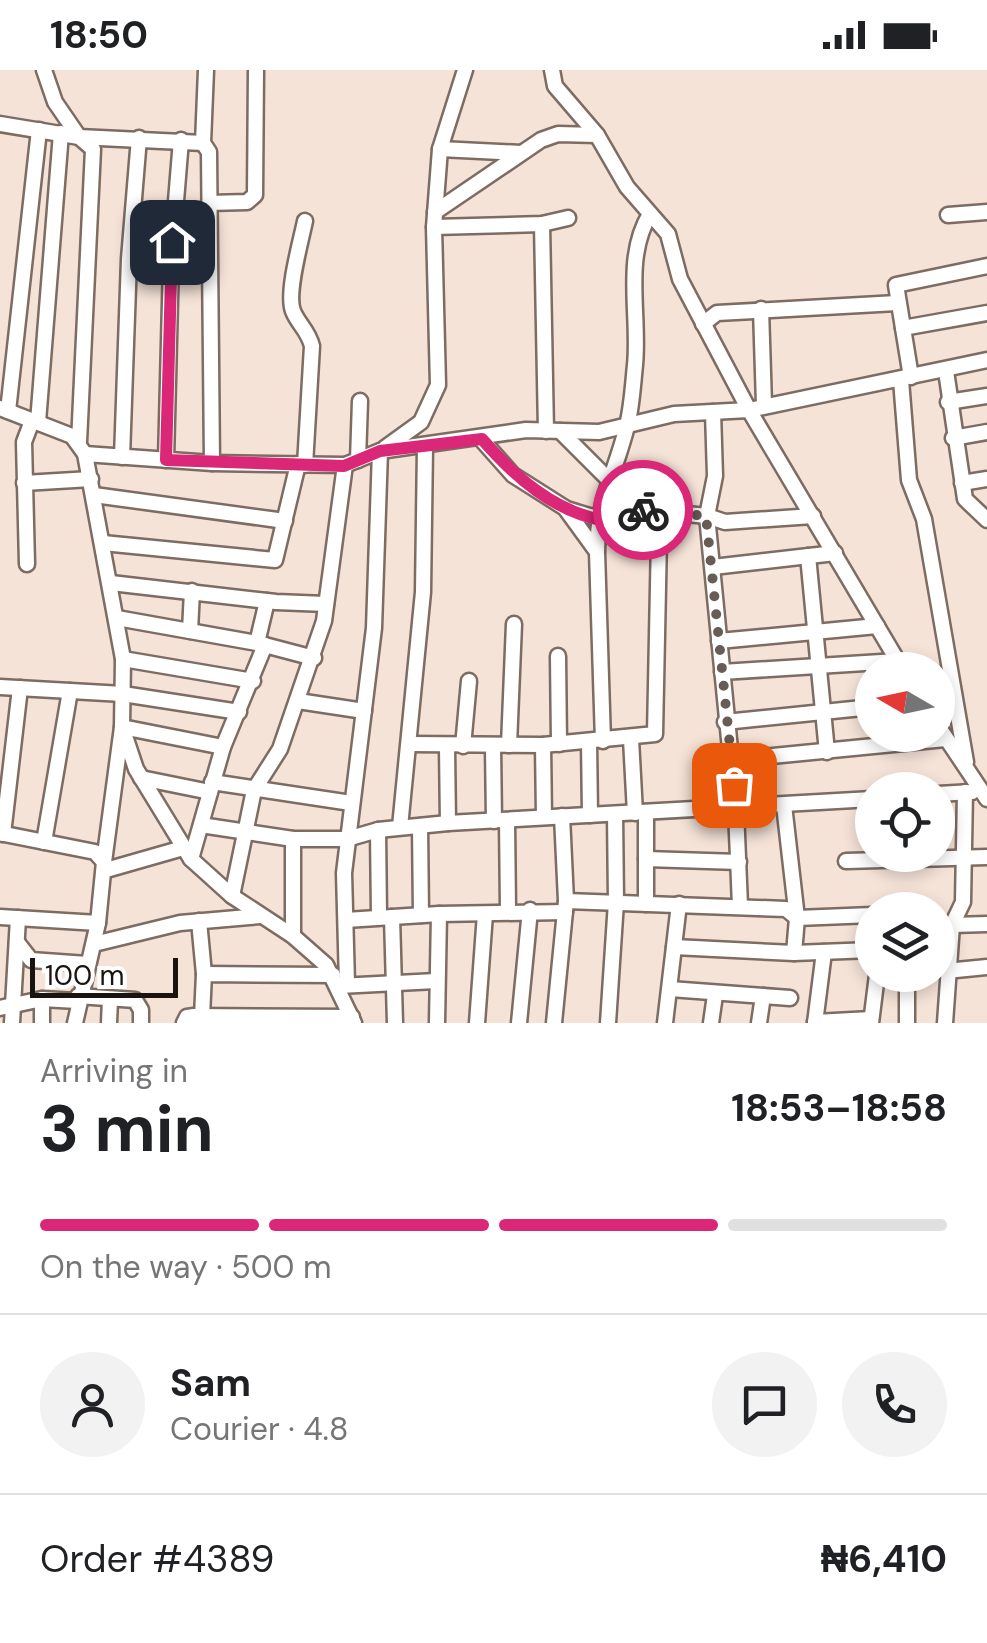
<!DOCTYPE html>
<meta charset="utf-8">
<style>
body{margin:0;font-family:"DM Sans",sans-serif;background:#f2f2f2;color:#202124;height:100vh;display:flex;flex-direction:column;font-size:38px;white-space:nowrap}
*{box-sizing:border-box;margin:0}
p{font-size:32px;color:#757577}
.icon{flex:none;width:55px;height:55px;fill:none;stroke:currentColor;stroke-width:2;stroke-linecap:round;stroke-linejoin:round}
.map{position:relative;height:953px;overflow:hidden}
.sheet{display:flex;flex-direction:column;background:#fff;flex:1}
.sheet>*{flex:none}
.needle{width:65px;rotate:279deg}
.buttons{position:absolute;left:855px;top:582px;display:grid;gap:20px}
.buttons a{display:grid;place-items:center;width:100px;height:100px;border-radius:50%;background:#fff;box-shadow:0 5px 15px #0003;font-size:50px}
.scale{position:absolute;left:30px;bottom:25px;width:148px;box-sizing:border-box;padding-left:10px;border:5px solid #1a1410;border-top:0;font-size:28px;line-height:35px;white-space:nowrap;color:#1a1410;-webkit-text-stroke:8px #fff;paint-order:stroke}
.pin{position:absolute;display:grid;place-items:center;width:85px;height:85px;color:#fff;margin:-42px;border-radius:20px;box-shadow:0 5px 15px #0006}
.courier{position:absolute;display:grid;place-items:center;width:100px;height:100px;margin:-50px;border:8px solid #db2777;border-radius:50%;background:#fff;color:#222;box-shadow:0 2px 12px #0007}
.headline em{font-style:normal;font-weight:700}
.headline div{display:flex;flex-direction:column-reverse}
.headline{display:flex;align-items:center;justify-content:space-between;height:170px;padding:0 40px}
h1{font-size:65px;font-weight:700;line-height:75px}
.bar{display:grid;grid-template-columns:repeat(4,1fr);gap:15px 10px;align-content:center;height:120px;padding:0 40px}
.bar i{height:12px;border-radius:8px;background:#e0e0e0}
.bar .selected{background:#db2777}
.bar p{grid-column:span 4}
.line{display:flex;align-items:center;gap:25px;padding:0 40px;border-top:2px solid #e0e0e0}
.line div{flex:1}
.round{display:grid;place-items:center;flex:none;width:105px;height:105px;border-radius:52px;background:#f2f2f2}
.status{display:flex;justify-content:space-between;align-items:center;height:70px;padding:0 50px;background:#fff;direction:ltr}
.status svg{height:28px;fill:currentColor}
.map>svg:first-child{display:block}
</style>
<div class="status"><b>18:50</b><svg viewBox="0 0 49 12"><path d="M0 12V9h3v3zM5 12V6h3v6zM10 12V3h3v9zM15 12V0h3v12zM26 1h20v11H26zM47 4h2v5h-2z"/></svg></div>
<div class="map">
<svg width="987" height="953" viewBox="0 0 987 953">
<rect width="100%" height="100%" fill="#f6e3d8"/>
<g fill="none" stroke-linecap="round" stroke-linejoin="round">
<g stroke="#7c6c62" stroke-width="19">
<g id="minor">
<path d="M44,0L55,32L79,67L203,73"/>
<path d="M206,0L203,73L209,82L212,393"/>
<path d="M552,0L555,16L597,65L627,117L668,164L680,209L749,340L903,600"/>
<path d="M0,54L79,67L93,79L79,372"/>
<path d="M440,79L521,83"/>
<path d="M209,133L247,132L255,125L256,0"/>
<path d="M435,142L541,70L558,64L597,65"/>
<path d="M948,145L987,142"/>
<path d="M542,154L546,361"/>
<path d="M434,157L542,154L568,148"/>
<path d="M761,239L764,335"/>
<path d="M703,254L717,243L897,233"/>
<path d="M903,258L987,243"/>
<path d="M946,301L965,429L987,450"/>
<path d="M911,307L896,215L987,196"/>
<path d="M901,310L909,410L924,449L966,692"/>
<path d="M948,332L987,326"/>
<path d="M0,338L72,366L85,384L123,589L122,657L136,699L191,789L232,826L293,866L326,895L354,953"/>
<path d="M8,341L39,60"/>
<path d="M713,342L715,406L707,446L736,740L740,836"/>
<path d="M38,352L61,63"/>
<path d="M953,368L987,362"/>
<path d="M481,369L513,405L565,438L597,482L603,671"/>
<path d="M385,378L421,352L438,315L434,157L440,79L465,0"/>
<path d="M85,384L212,393L345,395L380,381L526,360L599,362L674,344L749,340L987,290"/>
<path d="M122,387L129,189L139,68"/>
<path d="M166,390L171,192L181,70"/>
<path d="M358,390L360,331"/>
<path d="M305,395L312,276C308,260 298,254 293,241C286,223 301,171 305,151"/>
<path d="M24,413L91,409"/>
<path d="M962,413L987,409"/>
<path d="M94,425L285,451"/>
<path d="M566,439C593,446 612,458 635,439L707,446L725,452L813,446"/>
<path d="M103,473L275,490L298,394"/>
<path d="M597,481C598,428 615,404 627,356C632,336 633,314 635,295C640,245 623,188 650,144"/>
<path d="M808,486L827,682"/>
<path d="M27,494L24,372L32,351"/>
<path d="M713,497L835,483"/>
<path d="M111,513L276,532L326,534"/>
<path d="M117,548L257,573L314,588"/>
<path d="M190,561L192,521"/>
<path d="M719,571L877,556"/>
<path d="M257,573L267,531"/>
<path d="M558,586L559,674"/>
<path d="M123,589L253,611"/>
<path d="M722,602L897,591"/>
<path d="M0,617L123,624L239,642"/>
<path d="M298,631L364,641"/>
<path d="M725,652L872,637"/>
<path d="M938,656L987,729"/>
<path d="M631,669L635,743"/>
<path d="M589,671L590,745"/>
<path d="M409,674L543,675L655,664L659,467L652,453L560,361"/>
<path d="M509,675L514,554"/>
<path d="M543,675L544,747"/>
<path d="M463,676L469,611"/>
<path d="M447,677L448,753"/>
<path d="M493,677L494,751"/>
<path d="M731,690L945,669"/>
<path d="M141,708L210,722"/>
<path d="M212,712L351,733"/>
<path d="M938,724L972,722"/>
<path d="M784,735L797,848L794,883"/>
<path d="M646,742V834"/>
<path d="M507,750L508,841"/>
<path d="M201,755L293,769H347L378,760L448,753L872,729"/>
<path d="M420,756L421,845"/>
<path d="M400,757L423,522L425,376"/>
<path d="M378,760L379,847"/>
<path d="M0,763L95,782L104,792L98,853L75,953"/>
<path d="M3,764L20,618"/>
<path d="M293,769V866"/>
<path d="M44,772L70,621"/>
<path d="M191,789L223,677L265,575"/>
<path d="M646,789L739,792"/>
<path d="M846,791L987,787"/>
<path d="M104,792L122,657L223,677"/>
<path d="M106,800L183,778"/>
<path d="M232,826L254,720L280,679L324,551L345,395"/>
<path d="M566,831L786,839L797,848L872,845"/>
<path d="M439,844L565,842"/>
<path d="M0,847L98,853"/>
<path d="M392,847L395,953"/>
<path d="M346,850L439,844L437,953"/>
<path d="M199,851L204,904"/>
<path d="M952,855L987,854"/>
<path d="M17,872L31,890L87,894"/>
<path d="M94,874L180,853L260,846"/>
<path d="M674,877L794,883L872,880"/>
<path d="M946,901L987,897"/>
<path d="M347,914L344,803L374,558L380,381"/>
<path d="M339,916L436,911"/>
<path d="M670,919L790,928"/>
<path d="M78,926L135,930L141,940V953"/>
<path d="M0,938L42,929L77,931"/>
<path d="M202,946L204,904L333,905"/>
<path d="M815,952L871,949"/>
<path d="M12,953L18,848"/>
<path d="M42,953V929"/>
<path d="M109,953L110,929"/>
<path d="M184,953L187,947L194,946L352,947"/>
<path d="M477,953L485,844"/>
<path d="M519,953L530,840"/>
<path d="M554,953L566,831L562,746"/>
<path d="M608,953L616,832L615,744"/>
<path d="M665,953L679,834"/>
<path d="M711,953L715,925"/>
<path d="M759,953L763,926"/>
<path d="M815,953L824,882"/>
<path d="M871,953L877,905"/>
<path d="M907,953V905"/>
<path d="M945,953L952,855L963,832L965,722"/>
</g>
</g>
<use href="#minor" stroke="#fff" stroke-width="14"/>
</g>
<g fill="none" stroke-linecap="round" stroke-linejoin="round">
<path stroke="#675c56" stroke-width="10" stroke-dasharray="0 18" d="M643,440L706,446L734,715"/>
<path stroke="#db2777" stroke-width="12" d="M172,172L166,390L344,396L380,381L482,369C515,407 554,442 606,451C622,454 628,439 643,440"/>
</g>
</svg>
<div class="buttons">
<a><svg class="needle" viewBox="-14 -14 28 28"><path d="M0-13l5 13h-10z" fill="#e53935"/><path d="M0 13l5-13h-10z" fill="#757577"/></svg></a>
<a><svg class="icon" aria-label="locate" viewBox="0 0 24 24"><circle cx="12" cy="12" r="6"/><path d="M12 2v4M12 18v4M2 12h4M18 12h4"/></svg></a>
<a><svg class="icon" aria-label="layers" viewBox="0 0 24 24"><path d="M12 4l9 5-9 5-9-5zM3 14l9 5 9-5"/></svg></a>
</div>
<div class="scale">100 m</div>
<div class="pin" style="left:734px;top:715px;background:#ea580c"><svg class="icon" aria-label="bag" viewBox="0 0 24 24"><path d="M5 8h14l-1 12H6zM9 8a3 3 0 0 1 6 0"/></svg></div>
<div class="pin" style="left:172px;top:172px;background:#1f2937"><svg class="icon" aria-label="home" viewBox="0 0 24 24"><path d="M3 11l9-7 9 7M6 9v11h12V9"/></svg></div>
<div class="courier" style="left:643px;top:440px"><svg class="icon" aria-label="bike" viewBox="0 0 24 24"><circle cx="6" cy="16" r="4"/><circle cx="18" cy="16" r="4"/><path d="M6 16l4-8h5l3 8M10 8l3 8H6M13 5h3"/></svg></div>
</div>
<section class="sheet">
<div class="headline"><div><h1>3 min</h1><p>Arriving in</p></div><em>18:53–18:58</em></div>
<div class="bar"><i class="selected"></i><i class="selected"></i><i class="selected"></i><i></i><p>On the way · 500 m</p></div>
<div class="line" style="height:180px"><a class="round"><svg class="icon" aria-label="person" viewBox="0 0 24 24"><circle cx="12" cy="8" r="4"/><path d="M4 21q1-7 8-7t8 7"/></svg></a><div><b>Sam</b><p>Courier · 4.8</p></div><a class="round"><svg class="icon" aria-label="chat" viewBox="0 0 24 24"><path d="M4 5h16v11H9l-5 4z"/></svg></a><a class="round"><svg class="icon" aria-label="phone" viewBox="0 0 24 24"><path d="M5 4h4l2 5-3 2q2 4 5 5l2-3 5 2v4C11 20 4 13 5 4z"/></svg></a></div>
<div class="line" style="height:130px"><div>Order #4389</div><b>₦6,410</b></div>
</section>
